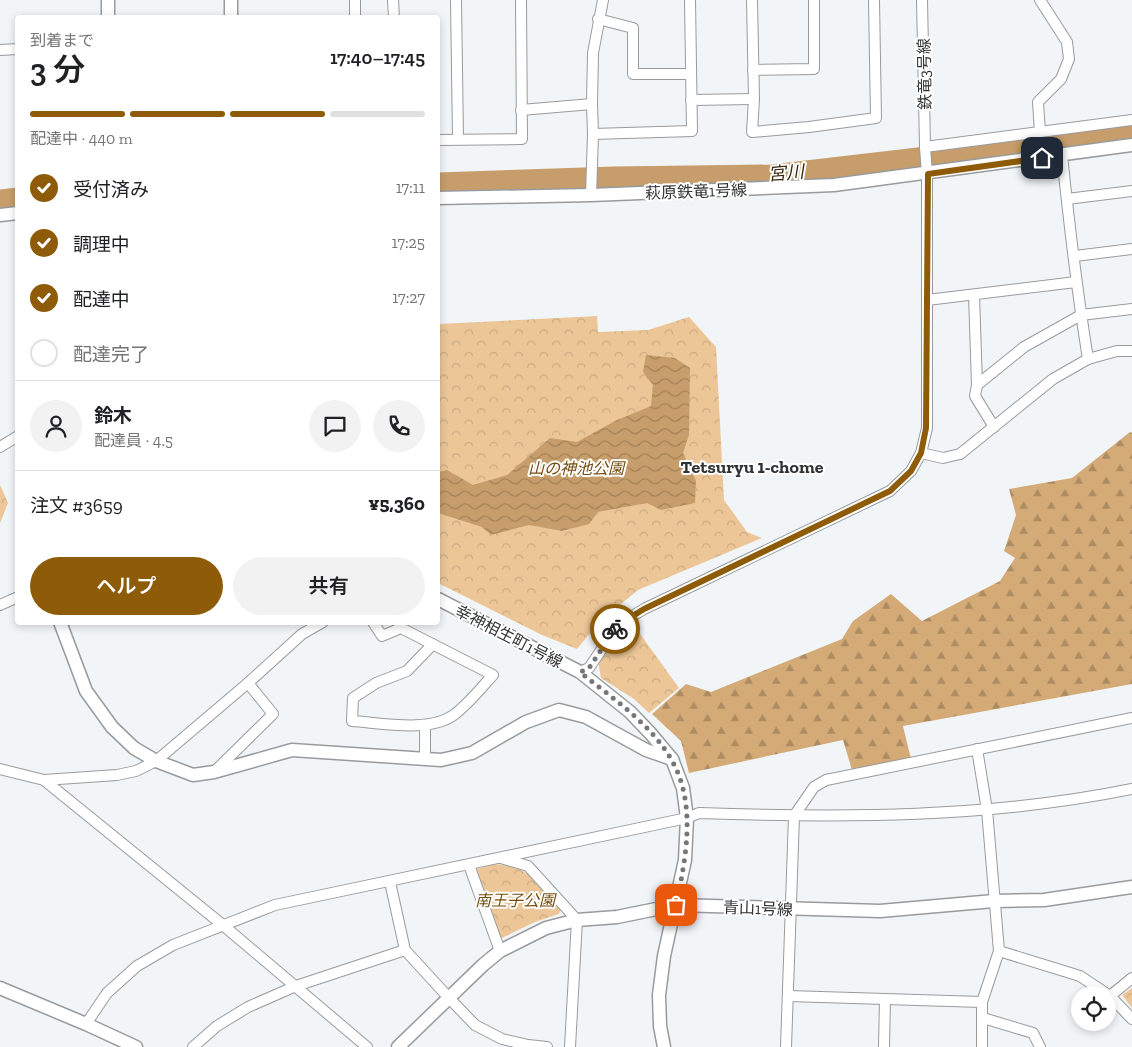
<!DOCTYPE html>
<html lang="ja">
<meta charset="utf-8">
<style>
body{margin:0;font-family:"Zilla Slab","Noto Sans JP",serif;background:#f2f2f2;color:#202124;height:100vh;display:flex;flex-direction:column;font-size:19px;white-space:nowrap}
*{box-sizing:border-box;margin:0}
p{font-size:16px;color:#757577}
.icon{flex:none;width:28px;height:28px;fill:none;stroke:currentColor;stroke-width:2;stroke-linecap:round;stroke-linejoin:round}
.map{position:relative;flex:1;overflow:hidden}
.panel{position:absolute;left:15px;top:15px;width:425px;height:610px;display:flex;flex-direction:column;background:#fff;border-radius:5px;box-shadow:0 2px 8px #0003}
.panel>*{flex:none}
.buttons{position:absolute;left:1071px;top:986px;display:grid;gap:10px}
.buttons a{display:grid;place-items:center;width:45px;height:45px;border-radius:50%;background:#fff;box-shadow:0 2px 8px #0003;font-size:25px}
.pin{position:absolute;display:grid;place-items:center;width:42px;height:42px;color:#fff;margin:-21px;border-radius:10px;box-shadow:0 2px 8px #0006}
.courier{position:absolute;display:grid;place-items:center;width:50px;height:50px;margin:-25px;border:4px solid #8e5c08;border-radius:50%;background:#fff;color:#222;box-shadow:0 1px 6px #0007}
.overview em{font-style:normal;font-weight:600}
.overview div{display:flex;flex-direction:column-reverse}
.overview{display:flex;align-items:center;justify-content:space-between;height:85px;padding:0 15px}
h1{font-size:32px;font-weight:600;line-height:38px}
.bar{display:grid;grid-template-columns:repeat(4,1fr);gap:8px 5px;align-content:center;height:60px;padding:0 15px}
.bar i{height:6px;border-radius:4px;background:#e0e0e0}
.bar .active{background:#8e5c08}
.bar p{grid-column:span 4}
.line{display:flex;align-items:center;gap:12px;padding:0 15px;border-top:1px solid #e0e0e0}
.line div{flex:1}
.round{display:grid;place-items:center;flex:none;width:52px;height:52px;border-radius:26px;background:#f2f2f2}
ol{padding:0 15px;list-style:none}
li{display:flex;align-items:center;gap:15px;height:55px}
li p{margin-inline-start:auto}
li .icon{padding:5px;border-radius:50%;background:#8e5c08;color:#fff;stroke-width:4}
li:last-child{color:#757577}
li i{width:28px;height:28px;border:2px solid #e0e0e0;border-radius:50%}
.action{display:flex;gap:10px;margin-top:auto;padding:10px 15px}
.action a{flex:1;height:58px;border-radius:30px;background:#8e5c08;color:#fff;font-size:20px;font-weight:600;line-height:58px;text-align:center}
.action a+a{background:#f2f2f2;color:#202124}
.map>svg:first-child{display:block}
</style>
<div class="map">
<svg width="1132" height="1047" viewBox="0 0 1132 1047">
<defs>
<pattern id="forest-firs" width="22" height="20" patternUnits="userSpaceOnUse" patternTransform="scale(1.25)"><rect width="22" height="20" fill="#d4ab77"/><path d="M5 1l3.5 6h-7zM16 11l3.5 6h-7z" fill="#ad8c62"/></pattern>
<pattern id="park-crowns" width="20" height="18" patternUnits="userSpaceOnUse" patternTransform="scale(1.25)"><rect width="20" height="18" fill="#ecc697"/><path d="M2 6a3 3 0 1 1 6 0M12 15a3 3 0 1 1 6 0" fill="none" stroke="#cbab83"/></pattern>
<pattern id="water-waves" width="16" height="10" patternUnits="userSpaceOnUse" patternTransform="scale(1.25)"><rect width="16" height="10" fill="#c79e6b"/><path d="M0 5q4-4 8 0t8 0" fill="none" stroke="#a28159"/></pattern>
</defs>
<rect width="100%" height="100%" fill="#f2f5f8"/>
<path fill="url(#forest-firs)" d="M1130,432L1132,433V684L903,726L911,759L852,770L843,740L689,773L681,741L652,714L686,684L711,692L842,639L853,621L891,594L922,621L1000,581L1015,558L1004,551L1016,515L1009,489L1072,478Z"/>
<g fill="url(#park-crowns)">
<path d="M597,316L598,332L648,330L689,317L716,347L724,500L747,532L762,538L638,590L599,622L577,649L542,635L438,583V324Z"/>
<path d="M0,485L8,503L0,523Z"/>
<path d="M633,624L679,688L649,713L634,699L601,678L598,661L616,637Z"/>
<path d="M495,864C531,867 539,884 561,909L559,914L535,922L500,939L475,874L477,869Z"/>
<path d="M1132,988V1008L1122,995Z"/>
</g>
<path fill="url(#water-waves)" d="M646,355L675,358L690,368L689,435L683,453L696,481L695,503L661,510L647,503L598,512L589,524L562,531L529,525L491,535L482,527L438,513V472L447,470L473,485L507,475L550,438L577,442L615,421L651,406L653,385L643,372Z"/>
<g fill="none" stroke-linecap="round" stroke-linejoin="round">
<g stroke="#c79e6b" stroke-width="21">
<path d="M438,183L614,177L772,175L1132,133"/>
<path d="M0,200L18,198"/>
</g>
<g stroke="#989b9d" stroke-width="12">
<g id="minor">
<path d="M355,0V18"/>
<path d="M393,0L394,18"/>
<path d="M456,0L458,138"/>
<path d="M752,0L754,99L752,132L809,127L876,118L874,0"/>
<path d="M1040,0L1067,42L1069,59L1061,79L1038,102L1040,132"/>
<path d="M598,19L633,28V74H690"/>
<path d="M0,50L18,49"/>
<path d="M753,70L814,69V0"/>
<path d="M691,100L754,99"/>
<path d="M521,110L592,104"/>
<path d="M593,134L692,131L690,0"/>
<path d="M438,140L522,139L521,0"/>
<path d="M925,147L1132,120"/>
<path d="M1062,155C1069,223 1077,291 1088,359"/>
<path d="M591,195L593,134L592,104L593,53L603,0"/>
<path d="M1067,199L1132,191"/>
<path d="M1075,256L1132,249"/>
<path d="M974,295L977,385L1024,347L1081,315L1132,309"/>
<path d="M927,300L1076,282"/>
<path d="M977,385L975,396L994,427"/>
<path d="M0,447L18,436"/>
<path d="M921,453L943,458L960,454L1053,379L1088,359L1117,351H1132"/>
<path d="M0,605L18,597"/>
<path d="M373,622L382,636L401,628L493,675C481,688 469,703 455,714C431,733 382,723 352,721L353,698L376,683L407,671L433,644"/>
<path d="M580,672L589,668L618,625L644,609L890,491L911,471L921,453L927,428V174L925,147L922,0"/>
<path d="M425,726V760"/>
<path d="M977,749L987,810L999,951L982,1002V1047"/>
<path d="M0,769L44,780L117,775L136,771L156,761L248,683L302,634L323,622"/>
<path d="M214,772L273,714L248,683"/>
<path d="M44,780L224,926L367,1047"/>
<path d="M501,858L528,866L577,920L570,1047"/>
<path d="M469,865L500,951"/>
<path d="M390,882L405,950L449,998L475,1025L502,1039L528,1045L547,1047"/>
<path d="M999,951L1080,976L1110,996L1132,1019"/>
<path d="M788,996L982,1002"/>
<path d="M1110,996L1132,978"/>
<path d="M983,1018L1033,1033L1040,1047"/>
<path d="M86,1024L107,993L137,966L173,945L275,905L687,818L699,813C844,818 990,818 1132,789"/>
<path d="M193,1047L217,1026L248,1007L296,986L405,950"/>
<path d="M786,1047L794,816L814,787L826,780L1132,718"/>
<path d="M884,1047L885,999"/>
</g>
</g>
<g stroke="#989b9d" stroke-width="15">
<g id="tertiary">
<path d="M108,0V18"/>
<path d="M231,0V18"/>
<path d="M438,198L591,195L834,185L1132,145"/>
<path d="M0,215L18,213"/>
<path d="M438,599L580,672L630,712L651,734L672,759L683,788L687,818L685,860L664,956L659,995L660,1026L664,1047"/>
<path d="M60,622L86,691L112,727L134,748L156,761L193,775L214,772L292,750L441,760L472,753L526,722L559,710L586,717L646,750L672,759"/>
<path d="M0,988L86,1024L136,1047"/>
<path d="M398,1047L483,965L500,951L546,928L577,920L617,917L676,905L880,911L994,901L1044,900L1132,887"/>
</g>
</g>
<use href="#minor" stroke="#fff" stroke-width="10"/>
<use href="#tertiary" stroke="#fff" stroke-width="12"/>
</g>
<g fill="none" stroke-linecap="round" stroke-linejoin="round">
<path stroke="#757678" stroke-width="5" stroke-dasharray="0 9" d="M615,629L589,668L580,672C612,698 650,723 671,759C697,803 686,858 676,905"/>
<path stroke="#8e5c08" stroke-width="6" d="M615,629L618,625L644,609L890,491L911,471L921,453L926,428L928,174L1042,158"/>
</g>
<g text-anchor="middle" stroke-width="4" stroke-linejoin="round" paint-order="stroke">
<g font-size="16" fill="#313233" stroke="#fff">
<text transform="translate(924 74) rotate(-91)" y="6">鉄竜3号線</text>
<text transform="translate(696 191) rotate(-2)" y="6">萩原鉄竜1号線</text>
<text transform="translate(509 636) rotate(27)" y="6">幸神相生町1号線</text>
<text transform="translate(758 908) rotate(2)" y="6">青山1号線</text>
</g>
<g font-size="16" font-style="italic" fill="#754d10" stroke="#fff">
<text x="576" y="474">山の神池公園</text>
<text x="515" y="906">南王子公園</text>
</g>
<g font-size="18" font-style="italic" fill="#38260f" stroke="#fff">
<text transform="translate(786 173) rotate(-5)" y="6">宮川</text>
</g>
<g font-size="18" font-weight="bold" fill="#313233" stroke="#fff">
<text x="752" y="473">Tetsuryu 1-chome</text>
</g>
</g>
</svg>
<div class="buttons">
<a><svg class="icon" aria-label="locate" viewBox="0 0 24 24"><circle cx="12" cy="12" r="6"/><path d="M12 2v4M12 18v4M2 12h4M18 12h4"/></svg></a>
</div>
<div class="pin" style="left:676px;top:905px;background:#ea580c"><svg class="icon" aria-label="bag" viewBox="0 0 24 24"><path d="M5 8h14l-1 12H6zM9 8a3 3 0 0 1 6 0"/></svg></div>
<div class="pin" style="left:1042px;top:158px;background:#1f2937"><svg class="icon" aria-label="home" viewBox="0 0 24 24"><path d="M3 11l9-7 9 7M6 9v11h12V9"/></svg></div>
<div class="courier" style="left:615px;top:629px"><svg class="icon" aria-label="bike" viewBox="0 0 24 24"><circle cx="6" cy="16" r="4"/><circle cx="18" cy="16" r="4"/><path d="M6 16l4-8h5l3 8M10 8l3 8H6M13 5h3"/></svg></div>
<section class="panel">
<div class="overview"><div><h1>3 分</h1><p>到着まで</p></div><em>17:40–17:45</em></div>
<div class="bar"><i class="active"></i><i class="active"></i><i class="active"></i><i></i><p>配達中 · 440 m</p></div>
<ol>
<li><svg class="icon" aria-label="check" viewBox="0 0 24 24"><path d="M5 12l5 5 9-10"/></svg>受付済み<p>17:11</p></li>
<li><svg class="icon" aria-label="check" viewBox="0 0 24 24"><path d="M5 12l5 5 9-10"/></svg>調理中<p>17:25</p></li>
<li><svg class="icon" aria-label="check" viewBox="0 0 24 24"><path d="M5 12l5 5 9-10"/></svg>配達中<p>17:27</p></li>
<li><i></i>配達完了</li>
</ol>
<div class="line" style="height:90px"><a class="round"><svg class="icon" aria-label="person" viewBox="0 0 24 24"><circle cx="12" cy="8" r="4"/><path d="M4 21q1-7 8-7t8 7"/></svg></a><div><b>鈴木</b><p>配達員 · 4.5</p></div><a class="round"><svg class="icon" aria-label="chat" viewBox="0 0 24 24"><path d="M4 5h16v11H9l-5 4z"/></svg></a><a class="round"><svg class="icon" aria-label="phone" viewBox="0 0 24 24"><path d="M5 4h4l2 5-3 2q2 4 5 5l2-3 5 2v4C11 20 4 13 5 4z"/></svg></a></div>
<div class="line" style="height:65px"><div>注文 #3659</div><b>¥5,360</b></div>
<div class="action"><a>ヘルプ</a><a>共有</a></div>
</section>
</div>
